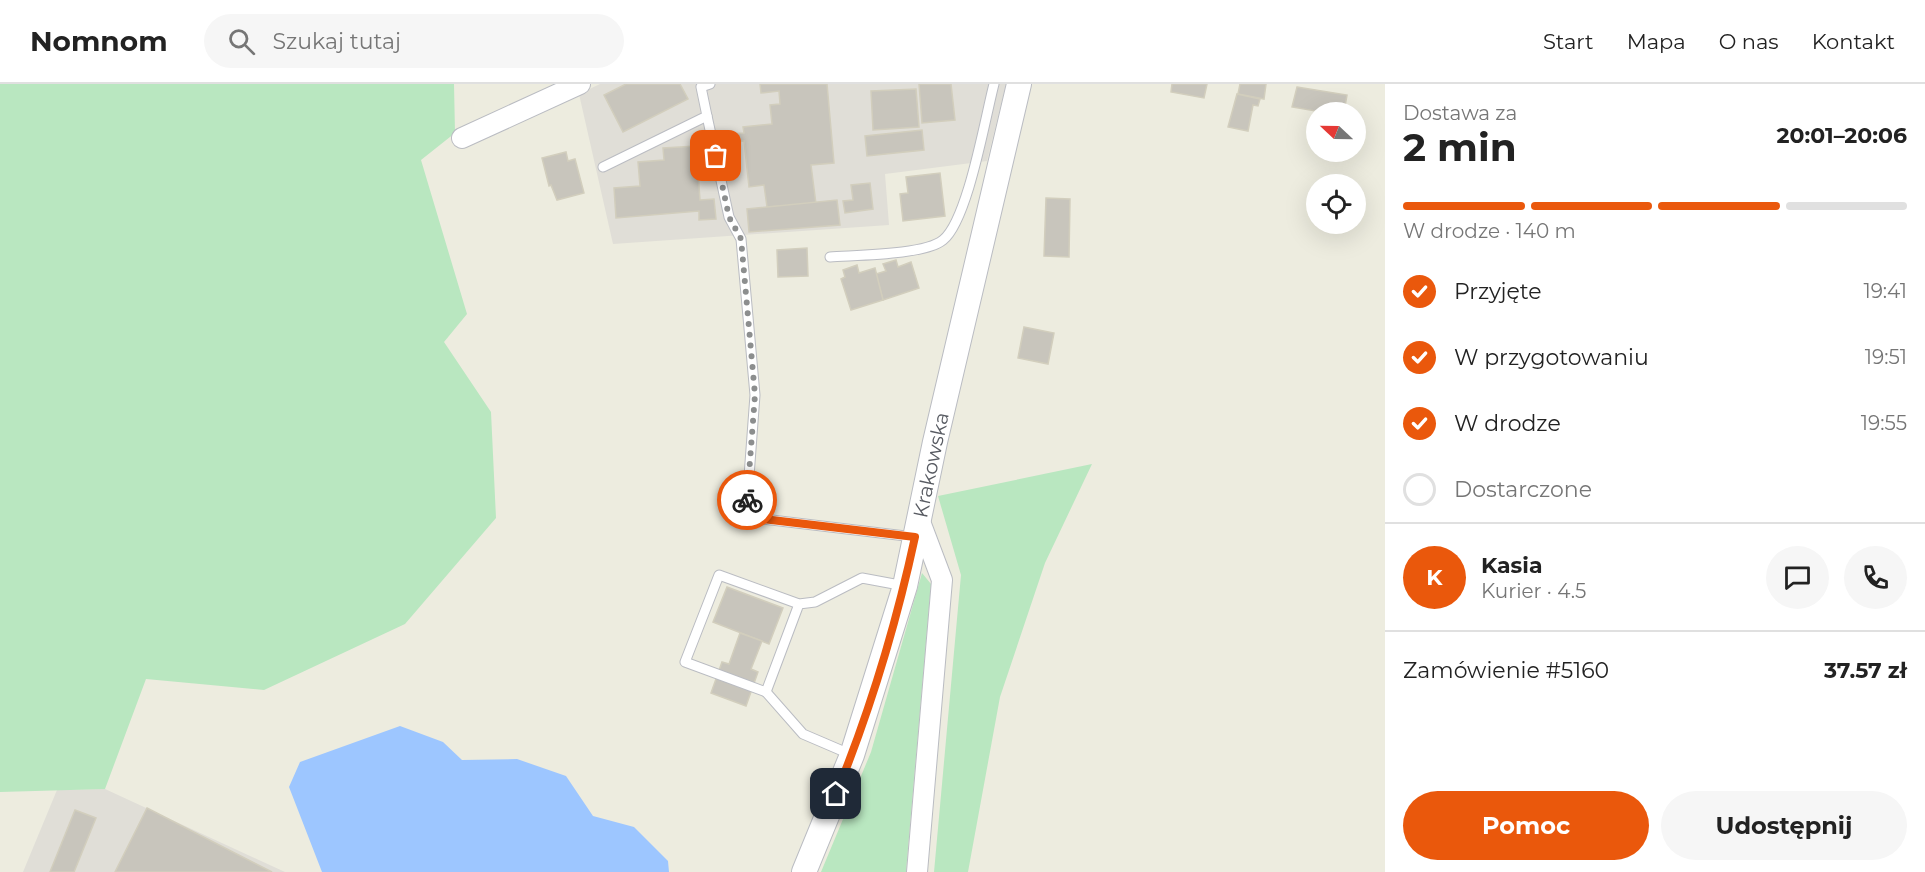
<!DOCTYPE html>
<html lang="pl">
<meta charset="utf-8">
<style>
body{margin:0;font-family:Montserrat,sans-serif;background:#f6f6f6;color:#222;height:100vh;display:flex;flex-direction:column;font-size:22px;white-space:nowrap}
*{box-sizing:border-box;margin:0}
p{font-size:20px;color:#767676}
.icon{flex:none;width:33px;height:33px;fill:none;stroke:currentColor;stroke-width:2;stroke-linecap:round;stroke-linejoin:round}
.map{position:relative;flex:1;overflow:hidden}
.sheet{display:flex;flex-direction:column;background:#fff;width:540px}
.sheet>*{flex:none}
.needle{width:39px;rotate:292deg}
.fabs{position:absolute;left:1306px;top:18px;display:grid;gap:12px}
.fabs a{display:grid;place-items:center;width:60px;height:60px;border-radius:50%;background:#fff;box-shadow:0 6px 24px #0002;font-size:30px}
.pin{position:absolute;display:grid;place-items:center;width:51px;height:51px;color:#fff;margin:-26px;border-radius:12px;box-shadow:0 3px 9px #0006}
.courier{position:absolute;display:grid;place-items:center;width:60px;height:60px;margin:-30px;border:4px solid #ea580c;border-radius:50%;background:#fff;color:#222;box-shadow:0 2px 8px #0007}
.head em{font-style:normal;font-weight:700}
.head div{display:flex;flex-direction:column-reverse}
.head{display:flex;align-items:center;justify-content:space-between;height:102px;padding:0 18px}
h1{font-size:39px;font-weight:700;line-height:45px}
.bar{display:grid;grid-template-columns:repeat(4,1fr);gap:9px 6px;align-content:center;height:72px;padding:0 18px}
.bar i{height:8px;border-radius:4px;background:#e0e0e0}
.bar .on{background:#ea580c}
.bar p{grid-column:span 4}
.line{display:flex;align-items:center;gap:15px;padding:0 18px;border-top:2px solid #e0e0e0}
.line div{flex:1}
.round{display:grid;place-items:center;flex:none;width:63px;height:63px;border-radius:32px;background:#f6f6f6}
ol{padding:0 18px;list-style:none}
li{display:flex;align-items:center;gap:18px;height:66px}
li p{margin-inline-start:auto}
li .icon{padding:6px;border-radius:50%;background:#ea580c;color:#fff;stroke-width:4}
li:last-child{color:#767676}
li i{width:33px;height:33px;border:3px solid #e0e0e0;border-radius:50%}
.button{display:flex;gap:12px;margin-top:auto;padding:12px 18px}
.button a{flex:1;height:69px;border-radius:36px;background:#ea580c;color:#fff;font-size:24px;font-weight:700;line-height:69px;text-align:center}
.button a+a{background:#f6f6f6;color:#222}
header{display:flex;align-items:center;gap:36px;box-sizing:border-box;height:84px;padding:0 30px;background:#fff;border-bottom:2px solid #e0e0e0}
header strong{font-size:28px}
nav{display:flex;gap:33px;margin-inline-start:auto;font-size:21px}
.search{width:420px;height:54px;background:#f6f6f6;display:flex;align-items:center;gap:15px;box-sizing:border-box;padding:0 21px;border-radius:33px;color:#767676;font-size:22px}
main{display:flex;flex:1;min-height:0}
.map>svg:first-child{display:block}
</style>
<header>
<strong>Nomnom</strong>
<div class="search"><svg class="icon" aria-label="search" viewBox="0 0 24 24"><circle cx="10" cy="10" r="6"/><path d="M15 15l6 6"/></svg>Szukaj tutaj</div>
<nav><a>Start</a><a>Mapa</a><a>O nas</a><a>Kontakt</a></nav>
</header>
<main>
<div class="map">
<svg width="1385" height="788" viewBox="0 0 1385 788">
<rect width="100%" height="100%" fill="#edecdf"/>
<g fill="#e0ded7">
<path d="M600,0H1006L987,77L885,90L889,141L613,160L579,10Z"/>
<path d="M105,705L285,788H23L57,706Z"/>
</g>
<g fill="#b9e7c0">
<path d="M0,0H454L455,49L421,76L467,230L444,258L491,328L496,434L405,540L264,606L146,595L105,705L0,708Z"/>
<path d="M1092,380L1045,479L1000,613L968,788H934L961,491L938,412Z"/>
<path d="M922,489L931,500L906,788H821L871,668Z"/>
</g>
<path fill="#9dc6ff" d="M400,642L443,658L462,676L517,675L566,692L593,732L634,743L668,777L669,788H322L289,703L300,678Z"/>
<g fill="#c8c5bc" stroke="#d2cebd" stroke-width="1.5">
<path d="M626,0H680L688,15L623,48L604,11Z"/>
<path d="M760,0H827L834,79L811,81L816,120L767,123L764,101L749,103L744,57L730,59L729,50L744,49L743,43L772,40L770,21L780,20L779,7L761,9Z"/>
<path d="M919,0H951L955,36L922,39Z"/>
<path d="M1172,0H1207L1204,14L1171,8Z"/>
<path d="M1240,0H1266L1264,15L1238,10Z"/>
<path d="M1297,3L1347,11L1345,22L1348,28H1317V38H1314L1316,27L1292,23Z"/>
<path d="M916,5L919,43L873,46L871,7Z"/>
<path d="M1237,10L1260,15L1258,22L1253,21L1248,47L1228,43Z"/>
<path d="M922,46L924,66L867,72L865,52Z"/>
<path d="M696,62L700,116L714,115L716,135L699,136V127L616,134L614,104L640,102L638,78L664,76L663,64Z"/>
<path d="M566,68L568,77L575,75L584,109L557,116L551,101L549,102L542,74Z"/>
<path d="M940,89L945,132L903,137L900,110L908,109L906,93Z"/>
<path d="M870,99L873,125L845,129L843,117L853,116L851,101Z"/>
<path d="M1046,114L1070,115L1069,173L1044,172Z"/>
<path d="M837,116L840,141L749,148L747,125Z"/>
<path d="M807,164L808,192L778,193L777,166Z"/>
<path d="M896,176L898,183L911,178L919,204L883,216L876,190L886,187L883,180Z"/>
<path d="M857,181L859,189L875,184L883,216L851,226L841,195L845,193L843,186Z"/>
<path d="M1024,243L1054,249L1048,280L1018,274Z"/>
<path d="M727,503L783,524L769,560L713,538Z"/>
<path d="M740,549L762,557L751,585L758,588L746,622L711,609L722,578L729,580Z"/>
<path d="M147,724L272,788H115Z"/>
<path d="M75,726L96,734L74,788H50Z"/>
</g>
<g fill="none" stroke-linecap="round" stroke-linejoin="round">
<g stroke="#babcc2" stroke-width="11">
<g id="service">
<path d="M707,32L729,133L741,155L755,311L746,433L914,453"/>
<path d="M603,83L707,32L701,3L710,0"/>
<path d="M830,173C856,171 925,171 943,156C968,136 985,34 994,0"/>
<path d="M799,520L766,608L685,578L719,491L799,520L815,518L862,494L905,502"/>
<path d="M766,608L803,650L852,671"/>
</g>
</g>
<g stroke="#babcc2" stroke-width="22">
<g id="minor">
<path d="M462,54L580,0"/>
<path d="M917,788L942,496L919,435"/>
</g>
</g>
<g stroke="#babcc2" stroke-width="26">
<path id="tertiary" d="M804,788L852,671L905,502L935,358L1019,0"/>
</g>
<use href="#service" stroke="#fff" stroke-width="9"/>
<use href="#minor" stroke="#fff" stroke-width="20"/>
<use href="#tertiary" stroke="#fff" stroke-width="24"/>
</g>
<g fill="none" stroke-linecap="round" stroke-linejoin="round">
<path stroke="#8c8e8e" stroke-width="6" stroke-dasharray="0 10.8" d="M716,72L729,133L741,155L743,177L755,311L747,416"/>
<path stroke="#ea580c" stroke-width="8" d="M747,416L746,433L915,453C896,541 870,627 836,710"/>
</g>
<g text-anchor="middle" stroke-width="4.5" stroke-linejoin="round" paint-order="stroke">
<g font-size="20" fill="#585b62" stroke="#fff">
<text transform="translate(931 381) rotate(-78)" y="7">Krakowska</text>
</g>
</g>
</svg>
<div class="fabs">
<a><svg class="needle" viewBox="-14 -14 28 28"><path d="M0-13l5 13h-10z" fill="#e53935"/><path d="M0 13l5-13h-10z" fill="#767676"/></svg></a>
<a><svg class="icon" aria-label="locate" viewBox="0 0 24 24"><circle cx="12" cy="12" r="6"/><path d="M12 2v4M12 18v4M2 12h4M18 12h4"/></svg></a>
</div>
<div class="pin" style="left:716px;top:72px;background:#ea580c"><svg class="icon" aria-label="bag" viewBox="0 0 24 24"><path d="M5 8h14l-1 12H6zM9 8a3 3 0 0 1 6 0"/></svg></div>
<div class="pin" style="left:836px;top:710px;background:#1f2937"><svg class="icon" aria-label="home" viewBox="0 0 24 24"><path d="M3 11l9-7 9 7M6 9v11h12V9"/></svg></div>
<div class="courier" style="left:747px;top:416px"><svg class="icon" aria-label="bike" viewBox="0 0 24 24"><circle cx="6" cy="16" r="4"/><circle cx="18" cy="16" r="4"/><path d="M6 16l4-8h5l3 8M10 8l3 8H6M13 5h3"/></svg></div>
</div>
<section class="sheet">
<div class="head"><div><h1>2 min</h1><p>Dostawa za</p></div><em>20:01–20:06</em></div>
<div class="bar"><i class="on"></i><i class="on"></i><i class="on"></i><i></i><p>W drodze · 140 m</p></div>
<ol>
<li><svg class="icon" aria-label="check" viewBox="0 0 24 24"><path d="M5 12l5 5 9-10"/></svg>Przyjęte<p>19:41</p></li>
<li><svg class="icon" aria-label="check" viewBox="0 0 24 24"><path d="M5 12l5 5 9-10"/></svg>W przygotowaniu<p>19:51</p></li>
<li><svg class="icon" aria-label="check" viewBox="0 0 24 24"><path d="M5 12l5 5 9-10"/></svg>W drodze<p>19:55</p></li>
<li><i></i>Dostarczone</li>
</ol>
<div class="line" style="height:108px"><b class="round" style="background:#ea580c;color:#fff">K</b><div><b>Kasia</b><p>Kurier · 4.5</p></div><a class="round"><svg class="icon" aria-label="chat" viewBox="0 0 24 24"><path d="M4 5h16v11H9l-5 4z"/></svg></a><a class="round"><svg class="icon" aria-label="phone" viewBox="0 0 24 24"><path d="M5 4h4l2 5-3 2q2 4 5 5l2-3 5 2v4C11 20 4 13 5 4z"/></svg></a></div>
<div class="line" style="height:78px"><div>Zamówienie #5160</div><b>37.57 zł</b></div>
<div class="button"><a>Pomoc</a><a>Udostępnij</a></div>
</section>
</main>
